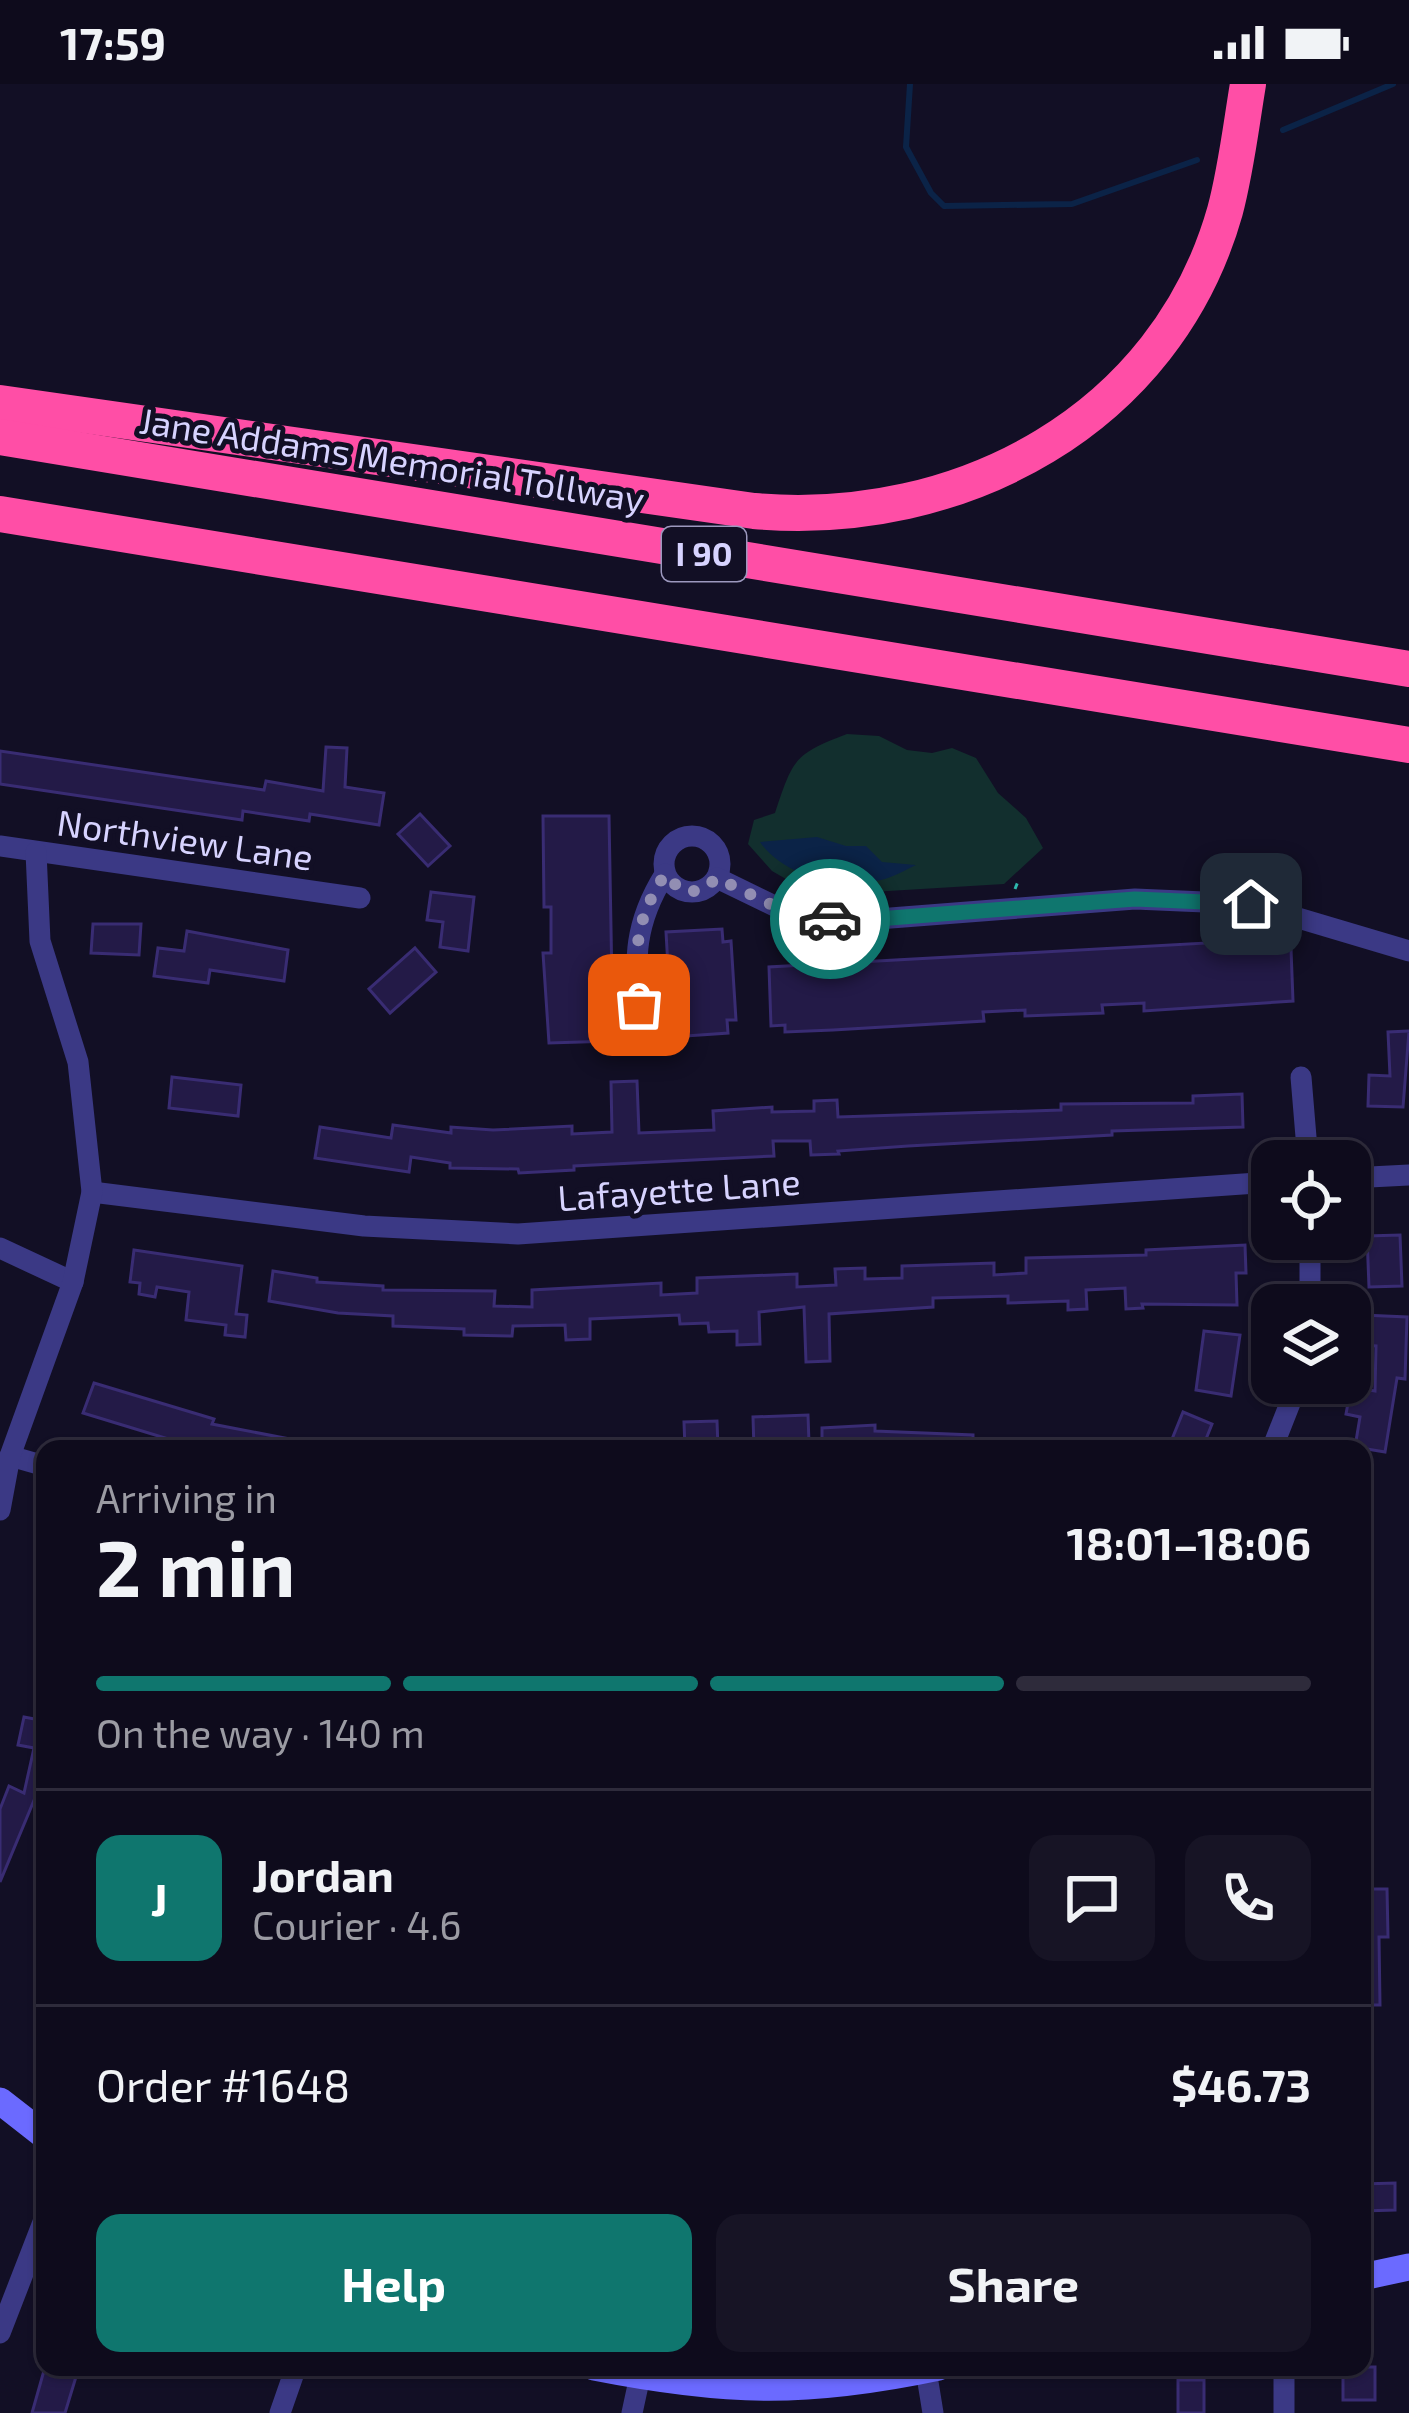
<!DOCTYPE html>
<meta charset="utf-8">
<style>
body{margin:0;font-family:"Exo 2",sans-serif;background:#171425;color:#f1f3f6;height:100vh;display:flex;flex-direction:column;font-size:45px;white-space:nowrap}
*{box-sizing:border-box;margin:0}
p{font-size:39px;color:#9b9ba3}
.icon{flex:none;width:66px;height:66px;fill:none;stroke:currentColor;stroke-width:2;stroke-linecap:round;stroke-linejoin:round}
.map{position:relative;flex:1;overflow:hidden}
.details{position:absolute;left:36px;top:1356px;width:1335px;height:936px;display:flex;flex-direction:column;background:#0e0b1c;border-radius:24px;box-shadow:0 3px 9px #0004,0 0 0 3px #2e2b3b}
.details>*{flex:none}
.buttons{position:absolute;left:1251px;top:1056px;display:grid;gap:24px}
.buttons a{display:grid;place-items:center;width:120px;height:120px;border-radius:24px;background:#0e0b1c;box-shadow:0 3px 9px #0004,0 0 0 3px #2e2b3b;font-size:60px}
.pin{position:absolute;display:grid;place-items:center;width:102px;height:102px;color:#fff;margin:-51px;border-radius:24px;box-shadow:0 6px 18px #0006}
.courier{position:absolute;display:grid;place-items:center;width:120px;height:120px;margin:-60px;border:9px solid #0f766e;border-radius:50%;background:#fff;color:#222;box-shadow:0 3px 15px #0007}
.headline em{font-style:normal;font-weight:700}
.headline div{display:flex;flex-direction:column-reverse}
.headline{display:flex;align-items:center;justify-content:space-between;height:204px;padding:0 60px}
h1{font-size:78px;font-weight:700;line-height:90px}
.bar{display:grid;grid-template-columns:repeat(4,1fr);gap:18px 12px;align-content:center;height:144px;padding:0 60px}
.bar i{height:15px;border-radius:9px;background:#2e2b3b}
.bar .active{background:#0f766e}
.bar p{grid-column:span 4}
.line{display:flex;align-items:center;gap:30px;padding:0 60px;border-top:3px solid #2e2b3b}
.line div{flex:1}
.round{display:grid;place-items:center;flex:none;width:126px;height:126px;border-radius:24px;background:#171425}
.button{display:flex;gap:24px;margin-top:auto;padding:24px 60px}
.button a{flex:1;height:138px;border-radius:24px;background:#0f766e;color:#fff;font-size:48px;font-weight:700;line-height:138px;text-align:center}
.button a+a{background:#171425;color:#f1f3f6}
.status{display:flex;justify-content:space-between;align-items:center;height:84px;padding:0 60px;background:#0e0b1c;direction:ltr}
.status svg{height:33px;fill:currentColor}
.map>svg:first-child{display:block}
</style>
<div class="status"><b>17:59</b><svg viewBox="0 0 49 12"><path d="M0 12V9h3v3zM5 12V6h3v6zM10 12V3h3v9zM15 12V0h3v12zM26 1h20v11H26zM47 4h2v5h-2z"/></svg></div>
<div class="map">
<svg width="1409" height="2329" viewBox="0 0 1409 2329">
<rect width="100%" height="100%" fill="#120f25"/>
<path fill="#122f2e" d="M847,650L879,652L907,666L932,669L952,664L976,674L998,709L1026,734L1043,764L1004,800L855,809L805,806L772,787L748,760L754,736L775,729C793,675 794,670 847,650Z"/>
<path fill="#0b2347" d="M817,753L846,762H866L882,778L916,781C905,786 894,793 881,796C841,806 783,792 760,758Z"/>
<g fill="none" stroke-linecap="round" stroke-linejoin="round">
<g stroke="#0b2347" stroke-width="6">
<path d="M910,0L906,63L931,109L944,122L1072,120L1197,76"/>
<path d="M1283,46L1393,0"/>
</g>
</g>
<g fill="#231a47" stroke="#392c73" stroke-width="3">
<path d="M326,663L347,664L345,703L384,709L379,741L310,730L309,737L243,727L242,736L0,700V667L264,706L266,697L323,707Z"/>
<path d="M420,730L450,762L428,782L398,750Z"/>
<path d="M543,732H609L613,957L549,959L543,869H551V823H544Z"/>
<path d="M431,808L474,813L468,867L440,863L443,838L427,836Z"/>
<path d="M93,840H141L139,871L91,869Z"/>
<path d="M722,845L723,858L731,857L736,936H727L728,949L672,953L666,848Z"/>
<path d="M187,847L288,866L284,897L210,886L208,899L154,892L158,864L184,867Z"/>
<path d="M1224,858V863L1291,865L1293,917L1144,927V919L1102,921L1103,929L1025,932V926L983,928L984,937L833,946L785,948V941L771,942L769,883Z"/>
<path d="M415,864L436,888L390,929L369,905Z"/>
<path d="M1409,947L1403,1023L1368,1022L1369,991L1390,992L1388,948Z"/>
<path d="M172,993L241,1001L238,1032L169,1024Z"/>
<path d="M637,997L639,1049L714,1046L713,1027L772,1023V1028L814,1027V1017L837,1016L838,1033L1061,1026V1020L1193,1019V1012L1242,1010L1243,1043L1112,1047V1051L908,1062L838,1067L839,1070L811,1071L810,1057H773L774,1072L574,1082V1086L519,1089L518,1085L450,1084V1079L411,1073L409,1088L315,1074L320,1043L391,1054L393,1041L451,1049V1043L493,1046L572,1042V1050L612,1048L611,998Z"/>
<path d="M1400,1151L1402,1202L1369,1203L1367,1152Z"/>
<path d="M1245,1161L1246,1189H1236L1237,1221L1142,1220L1143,1224L1126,1225L1125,1204L1086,1206L1087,1225L1068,1226V1217L1008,1219V1212L933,1214V1223L829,1230L830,1277L806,1278L804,1223L759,1228L760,1260L737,1261V1247L709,1248L708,1239L680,1240L679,1231L590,1235V1255L566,1256L565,1241L513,1242L512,1252L464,1251V1245L393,1242V1232L338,1229L269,1217L273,1187L317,1194V1198L383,1202V1206L495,1207L494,1222L532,1223V1206L661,1199V1211L697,1209V1194L797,1190V1203L836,1201L835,1185L865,1184V1195L902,1194V1182L932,1181L994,1179V1191L1026,1189V1174L1146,1171V1166Z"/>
<path d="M134,1166L242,1182L236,1230L247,1231L245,1253L225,1251L226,1241L186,1236L189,1208L157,1203L155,1213L139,1210L140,1199L130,1198Z"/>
<path d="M1362,1231L1407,1233L1405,1295L1397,1294L1385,1368L1355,1363L1360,1333L1346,1330L1351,1303L1375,1307L1376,1262L1360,1261Z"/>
<path d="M1204,1247L1240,1251L1231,1312L1196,1306Z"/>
<path d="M94,1299L214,1335L212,1340L300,1357L299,1365H201L83,1329Z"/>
<path d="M1183,1328L1212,1340L1202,1365H1168Z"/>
<path d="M808,1331L809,1359L784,1360L785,1365H754L753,1333Z"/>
<path d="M717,1337L718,1365H685L684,1338Z"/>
<path d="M875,1341V1347L973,1351V1365H822V1344Z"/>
<path d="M24,1633L45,1637V1690L0,1798V1725L9,1702L24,1709L34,1664L18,1661Z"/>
<path d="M1362,1805H1387L1388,1853H1379L1380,1921H1362Z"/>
<path d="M1395,2099V2126L1362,2127V2100Z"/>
<path d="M45,2283H79L65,2329H32Z"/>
<rect x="1343" y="2283" width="32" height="33"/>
<rect x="1178" y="2296" width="26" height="33"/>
</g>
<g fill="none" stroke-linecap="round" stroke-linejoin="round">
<path stroke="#2eb8ad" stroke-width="3" stroke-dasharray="6 9" stroke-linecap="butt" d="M1015,805L1019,795"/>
<g stroke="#3b3985" stroke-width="21">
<circle cx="692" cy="780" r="28"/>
<path d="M0,762L360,814"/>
<path d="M717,794L793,831L852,837L1135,815L1251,820L1409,867"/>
<path d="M640,952C637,886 628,849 665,790"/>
<path d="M1301,993L1308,1077"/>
<path d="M1350,1094L1409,1091"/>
<path d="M92,1108L364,1142L518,1150L1272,1098"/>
<path d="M1310,1155V1221"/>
<path d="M0,1164L73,1198"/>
<path d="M1272,1365L1298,1299"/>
<path d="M10,1372L45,1382"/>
<path d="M0,1426L10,1372L73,1198L92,1108L78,978L40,857L36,768"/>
<path d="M0,2249L45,2133"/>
<path d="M926,2286L933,2329"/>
<path d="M280,2329L296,2283"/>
<path d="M632,2329L640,2292"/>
<path d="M1284,2329V2283"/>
</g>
<g stroke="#6b6aff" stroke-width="27">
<path d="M0,2017L45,2052"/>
<path d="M1362,2193L1409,2183"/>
<path d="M594,2283C726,2309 806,2311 939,2283"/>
</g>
<g stroke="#ff4ea6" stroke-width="36">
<path d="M0,319L754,427C960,445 1166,336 1225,127C1236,86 1241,42 1248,0"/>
<path d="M0,353L1409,585"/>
<path d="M0,430L1409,661"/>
</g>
</g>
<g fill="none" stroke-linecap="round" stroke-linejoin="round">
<path stroke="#928eb3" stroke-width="12" stroke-dasharray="0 21.6" d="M639,921C635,864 634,839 665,790L682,807H701L717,794L793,831L830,835"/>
<path stroke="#0f766e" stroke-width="15" d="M830,835L852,837L1135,815L1251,820"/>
</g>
<g text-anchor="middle" stroke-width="10" stroke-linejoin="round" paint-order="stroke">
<rect fill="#120f25" stroke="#9c98be" stroke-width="3" x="662" y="443" width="84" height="54" rx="9"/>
<g font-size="33" font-weight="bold" fill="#d7d3ff">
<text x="704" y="482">I 90</text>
</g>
<g font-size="36" fill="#d7d3ff" stroke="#120f25">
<text transform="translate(392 376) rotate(9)" y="13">Jane Addams Memorial Tollway</text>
<text transform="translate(185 756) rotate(8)" y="13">Northview Lane</text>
<text transform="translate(679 1106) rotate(-4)" y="13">Lafayette Lane</text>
</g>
</g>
</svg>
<div class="buttons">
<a><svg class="icon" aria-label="locate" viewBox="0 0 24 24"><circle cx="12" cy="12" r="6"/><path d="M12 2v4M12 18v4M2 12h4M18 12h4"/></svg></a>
<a><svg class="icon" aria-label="layers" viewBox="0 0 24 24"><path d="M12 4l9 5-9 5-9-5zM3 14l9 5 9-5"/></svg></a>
</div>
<div class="pin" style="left:639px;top:921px;background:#ea580c"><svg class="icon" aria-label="bag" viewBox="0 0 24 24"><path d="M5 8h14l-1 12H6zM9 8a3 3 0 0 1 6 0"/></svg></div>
<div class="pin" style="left:1251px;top:820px;background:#1f2937"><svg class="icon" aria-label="home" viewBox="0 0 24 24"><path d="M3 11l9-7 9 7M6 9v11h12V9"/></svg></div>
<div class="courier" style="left:830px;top:835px"><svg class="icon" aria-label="car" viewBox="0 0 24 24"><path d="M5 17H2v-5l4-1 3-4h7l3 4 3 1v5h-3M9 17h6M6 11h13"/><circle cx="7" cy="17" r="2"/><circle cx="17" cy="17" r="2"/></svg></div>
<section class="details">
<div class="headline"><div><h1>2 min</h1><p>Arriving in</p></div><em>18:01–18:06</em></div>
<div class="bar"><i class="active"></i><i class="active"></i><i class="active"></i><i></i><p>On the way · 140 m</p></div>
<div class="line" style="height:216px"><b class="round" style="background:#0f766e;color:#fff">J</b><div><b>Jordan</b><p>Courier · 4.6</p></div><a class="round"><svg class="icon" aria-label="chat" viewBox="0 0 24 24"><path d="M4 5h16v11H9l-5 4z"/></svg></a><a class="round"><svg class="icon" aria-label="phone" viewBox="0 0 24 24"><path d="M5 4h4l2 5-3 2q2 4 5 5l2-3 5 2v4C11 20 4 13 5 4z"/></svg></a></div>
<div class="line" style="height:156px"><div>Order #1648</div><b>$46.73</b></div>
<div class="button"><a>Help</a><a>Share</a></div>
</section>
</div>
